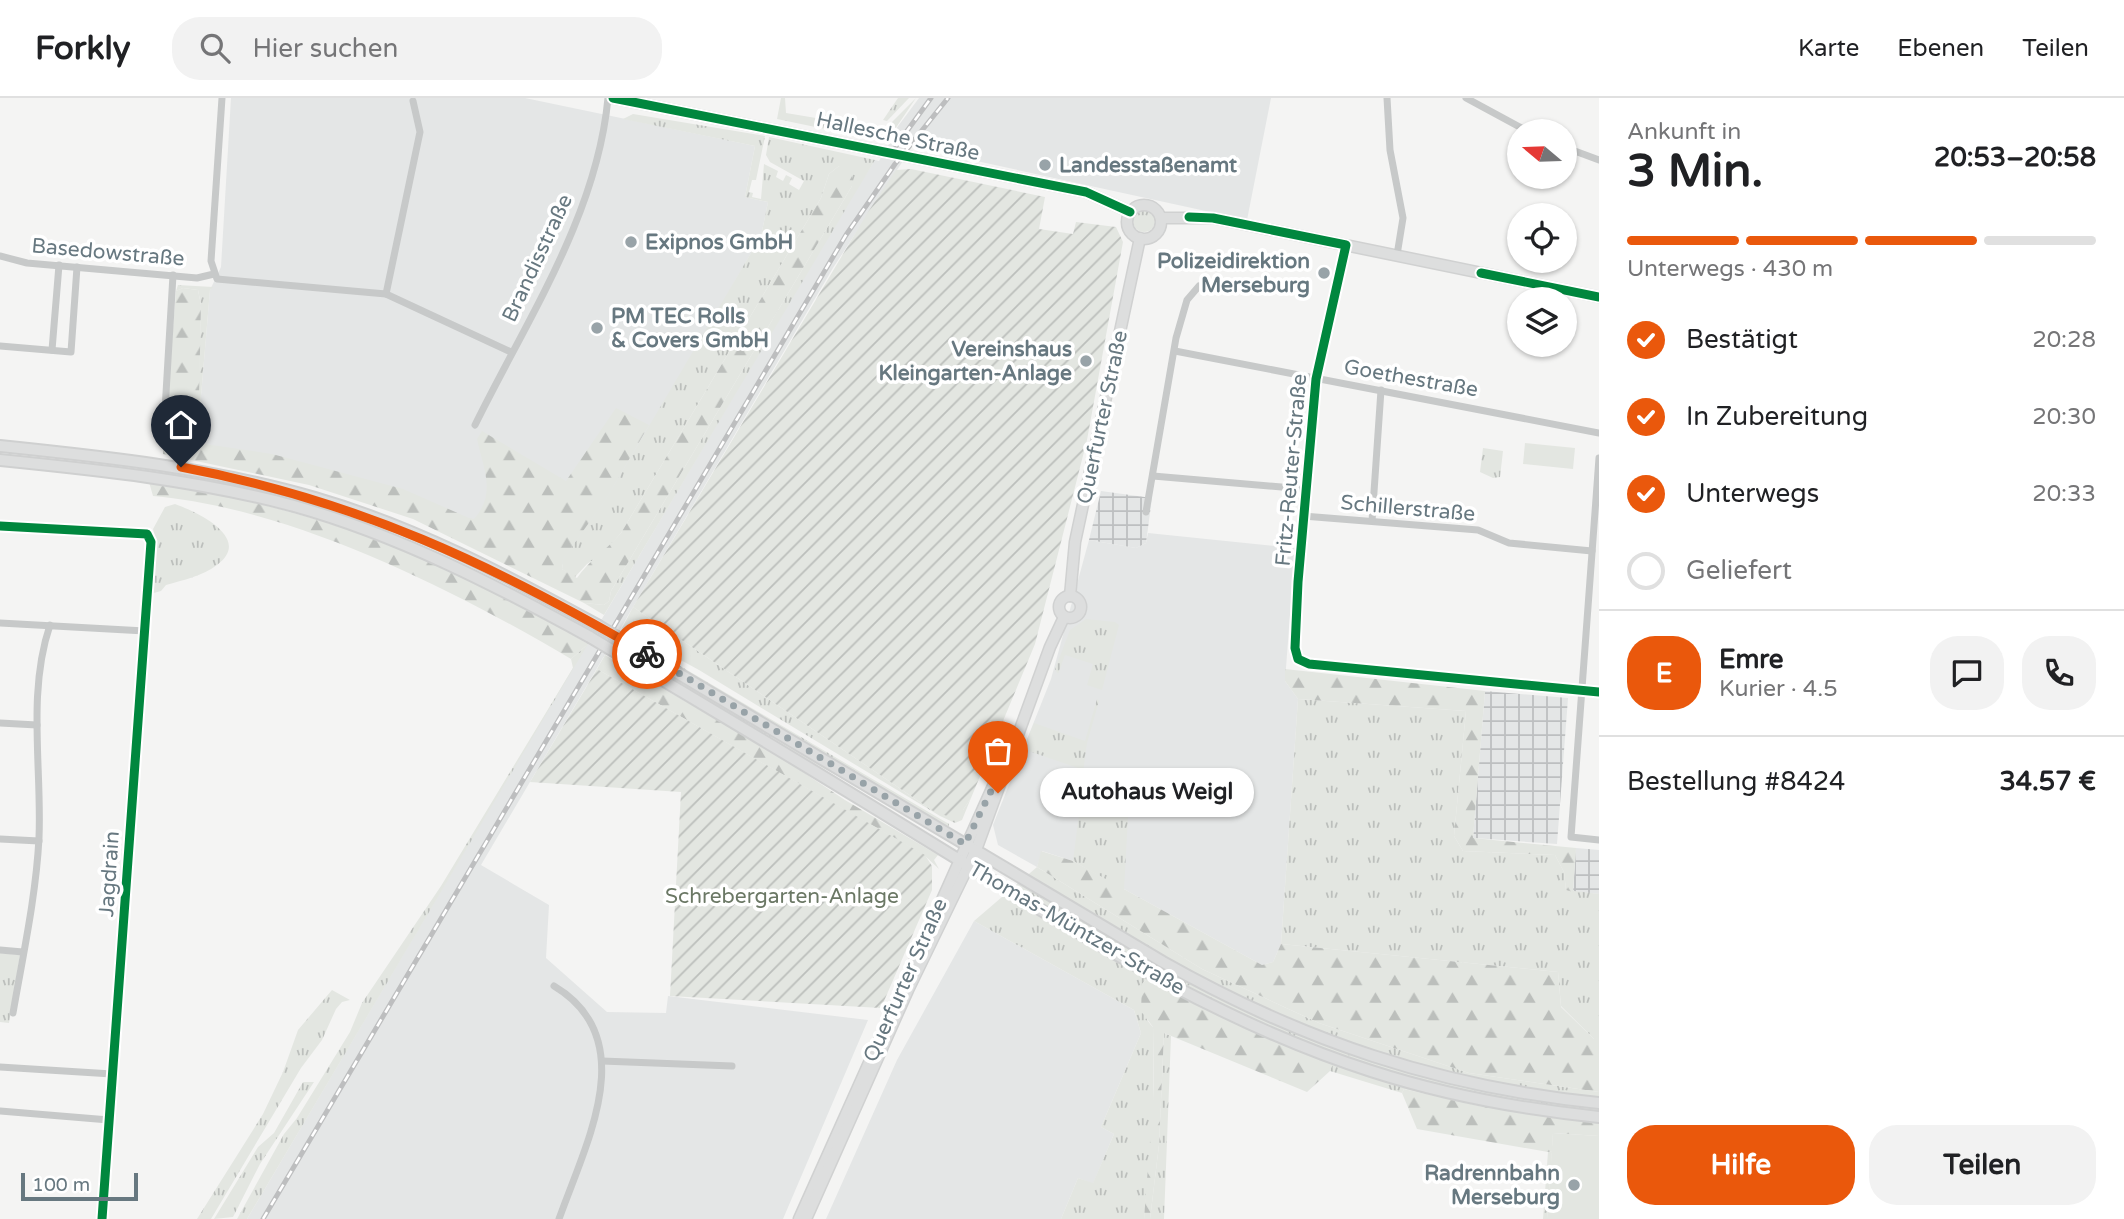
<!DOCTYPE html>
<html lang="de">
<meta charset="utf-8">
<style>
body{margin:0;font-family:"Varela Round",sans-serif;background:#f2f2f2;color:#202124;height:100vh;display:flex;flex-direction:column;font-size:26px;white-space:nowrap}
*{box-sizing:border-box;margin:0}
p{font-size:23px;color:#757577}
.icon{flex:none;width:38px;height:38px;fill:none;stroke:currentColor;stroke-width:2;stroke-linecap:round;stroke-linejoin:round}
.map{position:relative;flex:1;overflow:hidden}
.drawer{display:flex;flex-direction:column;background:#fff;width:525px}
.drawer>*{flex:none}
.needle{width:46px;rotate:289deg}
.tools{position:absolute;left:1507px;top:21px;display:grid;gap:14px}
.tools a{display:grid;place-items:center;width:70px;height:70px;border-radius:50%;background:#fff;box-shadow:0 2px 5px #0004;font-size:35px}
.scale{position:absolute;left:21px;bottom:18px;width:117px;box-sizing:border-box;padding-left:7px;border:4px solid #677880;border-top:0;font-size:19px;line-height:24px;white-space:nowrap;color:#677880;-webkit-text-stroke:5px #fff;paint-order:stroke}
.pin{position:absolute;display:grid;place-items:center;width:60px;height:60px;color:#fff;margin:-72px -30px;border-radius:50% 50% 50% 0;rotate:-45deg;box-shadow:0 0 7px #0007}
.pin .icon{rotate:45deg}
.courier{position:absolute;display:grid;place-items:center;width:70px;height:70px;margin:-35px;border:5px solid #ea580c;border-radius:50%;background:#fff;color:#222;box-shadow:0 2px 9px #0007}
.bubble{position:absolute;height:49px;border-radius:24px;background:#fff;box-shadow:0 2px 5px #0004;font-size:23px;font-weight:700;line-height:49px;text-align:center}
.summary em{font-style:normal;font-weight:700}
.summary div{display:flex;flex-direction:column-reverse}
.summary{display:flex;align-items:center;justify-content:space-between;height:119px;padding:0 28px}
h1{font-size:46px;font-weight:700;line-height:52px}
.bar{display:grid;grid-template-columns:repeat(4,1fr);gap:10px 7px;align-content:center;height:84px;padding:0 28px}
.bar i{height:9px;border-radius:5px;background:#e0e0e0}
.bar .active{background:#ea580c}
.bar p{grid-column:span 4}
.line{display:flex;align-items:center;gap:18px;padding:0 28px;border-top:2px solid #e0e0e0}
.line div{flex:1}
.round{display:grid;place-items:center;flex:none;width:74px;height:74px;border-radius:28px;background:#f2f2f2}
ol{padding:0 28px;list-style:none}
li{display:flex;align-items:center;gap:21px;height:77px}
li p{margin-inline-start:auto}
li .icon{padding:7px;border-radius:50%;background:#ea580c;color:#fff;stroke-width:4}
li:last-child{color:#757577}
li i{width:38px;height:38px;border:4px solid #e0e0e0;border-radius:50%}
.primary-button{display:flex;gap:14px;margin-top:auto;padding:14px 28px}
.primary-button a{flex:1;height:80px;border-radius:28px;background:#ea580c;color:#fff;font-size:28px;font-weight:700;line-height:80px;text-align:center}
.primary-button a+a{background:#f2f2f2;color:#202124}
header{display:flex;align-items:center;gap:42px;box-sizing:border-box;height:98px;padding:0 35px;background:#fff;border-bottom:2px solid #e0e0e0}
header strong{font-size:33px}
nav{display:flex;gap:38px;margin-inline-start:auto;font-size:24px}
.search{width:490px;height:63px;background:#f2f2f2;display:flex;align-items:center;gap:18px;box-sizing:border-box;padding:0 24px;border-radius:28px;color:#757577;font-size:26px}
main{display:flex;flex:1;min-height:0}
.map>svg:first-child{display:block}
</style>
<header>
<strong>Forkly</strong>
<div class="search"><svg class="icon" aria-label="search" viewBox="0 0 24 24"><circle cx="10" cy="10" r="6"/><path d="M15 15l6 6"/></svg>Hier suchen</div>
<nav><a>Karte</a><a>Ebenen</a><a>Teilen</a></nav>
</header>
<main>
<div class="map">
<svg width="1599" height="1121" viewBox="0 0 1599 1121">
<defs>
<pattern id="industrial-grid" width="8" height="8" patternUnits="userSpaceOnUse" patternTransform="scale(1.75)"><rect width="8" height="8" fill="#e4e6e6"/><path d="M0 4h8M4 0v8" fill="none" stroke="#bdbfc0"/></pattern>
<pattern id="grass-tufts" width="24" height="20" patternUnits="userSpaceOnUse" patternTransform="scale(1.75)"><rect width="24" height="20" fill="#e3e6e1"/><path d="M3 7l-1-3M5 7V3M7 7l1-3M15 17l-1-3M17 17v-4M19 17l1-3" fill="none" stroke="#bcbfbc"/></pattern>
<pattern id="forest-firs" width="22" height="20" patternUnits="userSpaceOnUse" patternTransform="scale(1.75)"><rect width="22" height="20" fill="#e3e6e1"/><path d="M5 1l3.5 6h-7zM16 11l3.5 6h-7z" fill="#bcbfbc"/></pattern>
<pattern id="garden-furrows" width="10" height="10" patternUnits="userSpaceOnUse" patternTransform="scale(1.75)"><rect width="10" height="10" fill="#e3e6e1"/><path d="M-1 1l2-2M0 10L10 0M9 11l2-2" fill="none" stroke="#bcbfbc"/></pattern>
</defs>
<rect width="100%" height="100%" fill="#f4f4f3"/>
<g fill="#e4e6e6">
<path d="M231,0H525L755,48L745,99L768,104L761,138L570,469L197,345L210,192L221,169Z"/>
<path d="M919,0H1271L1247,122L912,49L833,170L481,767L549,807L546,860L607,914L666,915L668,898L868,922L783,1121H247L849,103L875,62L879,63L890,44L887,43Z"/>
<path d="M1148,435L1295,450L1285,583L1298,601L1281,846L1273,864L1262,867L1073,763L1042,753L1037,769L998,747L993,727L1051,581L1089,442L1136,450L1146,445Z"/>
<path d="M974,823L1134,912L1141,935L1101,1029L1114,1036L1093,1086L1078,1080L1061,1121H826L897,962Z"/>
</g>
<g fill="url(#industrial-grid)">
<path d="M1101,393L1152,400L1146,445L1136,450L1089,442Z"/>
<path d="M1485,593L1568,600L1557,746L1473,740Z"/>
<path d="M1576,750L1599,752V796L1573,794Z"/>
</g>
<g fill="url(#grass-tufts)">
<path d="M781,0H785L786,15L876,30L875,35L868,40L777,21Z"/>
<path d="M898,0H909L887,23L883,22Z"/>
<path d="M916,0L887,43L879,42L882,35L888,39L891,34L886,30Z"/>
<path d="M633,16L765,38L756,82H752L749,94L753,95L752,99L761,101L764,66L778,73L776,79L783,83L786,77L792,80L789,86L799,92L804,83L770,64L766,57L769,39L875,62L604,517L584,505L604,507L609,503L611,493L852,88L839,68L829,76L821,100L621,435L603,456L587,466L574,480L562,471L563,461L606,401L761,138L768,104L745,99L755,48L623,21Z"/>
<circle cx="1144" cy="123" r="11"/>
<path d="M178,187L213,189L210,192L197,345L201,207L198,192L183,190L176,193Z"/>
<path d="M1483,350L1503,353L1500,379L1493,380L1480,374Z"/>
<path d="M175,406C195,413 254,440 217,467C203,478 183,482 166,487L161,493L150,496L156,442L153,431L165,409Z"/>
<path d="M633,509L933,713L963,712L971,700L962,722L955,725L940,718L699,572L622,530Z"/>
<path d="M1086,521L1115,524L1119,527L1102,592L1087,587L1093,566L1065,557L1058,576L1055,571L1070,532Z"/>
<path d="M636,542L949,726V729L866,683Z"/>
<path d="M622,545L845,682L779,646L620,548Z"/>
<path d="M588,546L247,1121H237L284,1036L297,1020L350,934L362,905L441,788L573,570L571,561Z"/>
<path d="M1097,601L1099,603L1087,645L1081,690L1072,687L1078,670L1023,651L1034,625L1085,643Z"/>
<path d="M1298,601L1466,613L1454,738L1463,753L1555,757L1564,774L1566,792L1599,796V941H1594L1561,908L1558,874L1281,846Z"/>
<path d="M1079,716L1128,719L1124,792L1073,763Z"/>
<path d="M1037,769L1202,871L1319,925L1469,975L1599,994V1024L1479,1008L1404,991L1402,995L1330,973L1332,966L1256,934L1147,881L1142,886C1142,902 1141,918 1153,929L1154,1021L1144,1121H1061L1078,1080L1093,1085L1114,1036L1101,1029L1141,935L1134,912L974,823Z"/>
<path d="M0,855L20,857L9,925L0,924Z"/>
<path d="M332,892L350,902L342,904L336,911L322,942L301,970L211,1121H197L263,1016L283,974L298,932Z"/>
<path d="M1164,935L1171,938L1164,1121H1150L1159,1047Z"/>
<path d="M303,984H314L260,1066L233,1119L214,1121L258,1049L274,1035Z"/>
<path d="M1552,1053L1547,1121H1543L1548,1054Z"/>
</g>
<g fill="url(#forest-firs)">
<path d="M839,68L852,72V88L611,493L609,503L604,507L584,505L413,421L309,387L163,356L176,193L183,190L198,192L201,207L198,345L272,356L403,391L469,420L474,421C497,395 483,370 477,341L482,333L566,383L616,310L649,327L606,401L563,461L562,471L577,480C589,462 606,453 621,435L821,100L829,76Z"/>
<path d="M149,384C313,409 447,460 588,546L571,561C453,491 291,410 153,398Z"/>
<path d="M605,557L768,651L845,702L938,757L934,762L939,771L924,757L597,571Z"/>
<path d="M1285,571L1485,593L1473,740L1576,750L1573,794L1566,792L1564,774L1555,757L1463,753L1454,738L1466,613L1298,601L1285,583Z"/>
<path d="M1041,753L1073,763L1262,867L1273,864L1281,846L1558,874L1561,909L1594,941H1599V994L1469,975L1319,925L1202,871L1037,769Z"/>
<path d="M1147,881L1256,934L1333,966L1330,973L1307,994L1164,935L1159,1047L1150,1121H1144L1154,991L1153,929L1141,913L1142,886Z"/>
<path d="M1404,991L1479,1008L1599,1024V1038L1553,1035L1552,1053L1548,1054L1417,1031L1402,995Z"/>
</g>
<g fill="url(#garden-furrows)">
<path d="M911,71L1045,99L1039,131L1073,136L1076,124L1116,129L1123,144L1087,342L1035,546L971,700L963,712L950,719L933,713L633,509L868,114L896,72Z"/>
<path d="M597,571L925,757L932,768V792L881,910L670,898L681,694L530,684Z"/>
</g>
<g fill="#e3e6e1">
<path d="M1525,345L1575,350L1573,371L1523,366Z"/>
<path d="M1553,1035L1599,1038V1121H1547Z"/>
</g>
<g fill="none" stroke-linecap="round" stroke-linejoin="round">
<g stroke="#d0d1d1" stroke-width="13">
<g id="secondary">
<path d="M613,0L1086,94L1130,114"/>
<circle cx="1144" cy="124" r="17"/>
<path d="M1161,120H1213L1599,199"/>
<circle cx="1070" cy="509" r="11"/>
<path d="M1070,498L1075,444L1140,140"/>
<path d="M799,1121L1002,668"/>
<path d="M806,1121L908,892L976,752L1050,549L1064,519"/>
</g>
</g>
<g stroke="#cfd0d0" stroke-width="14">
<g id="primary">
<path d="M0,348C106,359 212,370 315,400C415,429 506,477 597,527"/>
<path d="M0,362C99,372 197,382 294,408C398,437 495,487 590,539"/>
<path d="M617,539L1163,864C1303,943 1439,989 1599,1005"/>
<path d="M610,551C722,617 833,684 943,752C1080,836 1217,924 1371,973C1445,997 1521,1011 1599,1019"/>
</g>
</g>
<g stroke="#c7c9c9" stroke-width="7">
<path d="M222,0L211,163L217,181L386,196L511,254"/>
<path d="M1387,0L1390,52L1403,120L1397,157"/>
<path d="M1466,0L1527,33"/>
<path d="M1564,49L1599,62"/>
<path d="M1346,147L1316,281L1305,391L1296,557L1309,566L1599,594"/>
<path d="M0,158L27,165L197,180L214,176"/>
<path d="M386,196L420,34L413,3"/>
<path d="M0,248L71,254L77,169"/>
<path d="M52,252L59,167"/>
<path d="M1175,253L1599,335"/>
<path d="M475,327C526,223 597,118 608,0"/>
<path d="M164,329L173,177"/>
<path d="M1599,360L1571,739L1599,742"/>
<path d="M1153,378L1305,391"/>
<path d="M1146,414L1176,240L1187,202L1199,188"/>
<path d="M1303,418L1478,432L1509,445L1592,453"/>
<path d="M1372,423L1381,292"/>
<path d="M0,428L147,436L151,444L102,1121"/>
<path d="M0,525L145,533"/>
<path d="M0,625L37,627"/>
<path d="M0,741L39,743"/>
<path d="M0,852L23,854"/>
<path d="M554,888C643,941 585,1047 559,1121"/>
<path d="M13,915C23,857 36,798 39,740C42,670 27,595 50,527"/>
<path d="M602,963L732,968"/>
<path d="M0,969L112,976"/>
<path d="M0,1013L109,1022"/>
</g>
<use href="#secondary" stroke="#dddede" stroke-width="10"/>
<use href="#primary" stroke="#dddede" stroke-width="10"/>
<g stroke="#bdbebf" stroke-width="5">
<g id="rail">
<path d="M896,48L931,0"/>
<path d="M263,1121L846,137L895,66L948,0"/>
</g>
</g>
<use href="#rail" stroke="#fff" stroke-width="2.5" stroke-dasharray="8" stroke-linecap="butt"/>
<g stroke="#cfd0d0" stroke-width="14" stroke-linecap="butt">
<g id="primary-bridge">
<path d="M597,527L617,539"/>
<path d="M590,539L610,551"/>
</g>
</g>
<use href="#primary-bridge" stroke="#dddede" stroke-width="10"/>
<g stroke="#fff" stroke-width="13">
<g id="cycleway">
<path d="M613,0L1086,94L1130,114"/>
<path d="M1189,119L1213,120L1346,147L1316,281L1298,484L1295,550L1298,561L1309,566L1599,594"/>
<path d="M1481,175L1599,199"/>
<path d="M0,428L147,436L151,444L102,1121"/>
</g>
</g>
<use href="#cycleway" stroke="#00873e" stroke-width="9"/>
</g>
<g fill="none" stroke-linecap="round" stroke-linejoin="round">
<path stroke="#98a3a8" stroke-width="7" stroke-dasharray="0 12.6" d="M647,556L965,746L1015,644L998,695"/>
<path stroke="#ea580c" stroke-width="9" d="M181,369C357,402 494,467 647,556"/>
</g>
<g fill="#98a3a8" stroke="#fff" stroke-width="2.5">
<circle cx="1045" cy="67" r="7"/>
<circle cx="631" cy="144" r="7"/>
<circle cx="1324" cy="175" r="7"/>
<circle cx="597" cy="230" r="7"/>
<circle cx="1086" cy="263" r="7"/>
<circle cx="1574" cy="1087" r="7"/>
</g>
<g text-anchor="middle" stroke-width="7" stroke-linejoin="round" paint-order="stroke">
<g font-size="21" fill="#677880" stroke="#fff">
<text transform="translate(898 38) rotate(12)" y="7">Hallesche Straße</text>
<text transform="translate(108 154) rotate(5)" y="7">Basedowstraße</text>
<text transform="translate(537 160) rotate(-65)" y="7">Brandisstraße</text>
<text transform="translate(1411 280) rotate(10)" y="7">Goethestraße</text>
<text transform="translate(1102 319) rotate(-78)" y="7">Querfurter Straße</text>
<text transform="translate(1291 372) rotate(-85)" y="7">Fritz-Reuter-Straße</text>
<text transform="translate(1408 410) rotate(5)" y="7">Schillerstraße</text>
<text transform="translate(109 776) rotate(-86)" y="7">Jagdrain</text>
<text transform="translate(1077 830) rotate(30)" y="7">Thomas-Müntzer-Straße</text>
<text transform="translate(905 882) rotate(-66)" y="7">Querfurter Straße</text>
</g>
<g font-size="21" font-weight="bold" fill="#677880" stroke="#fff" text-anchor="start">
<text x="1059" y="74">Landesstaßenamt</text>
<text x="645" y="151">Exipnos GmbH</text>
<text x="1310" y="170" text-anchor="end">Polizeidirektion<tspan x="1310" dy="24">Merseburg</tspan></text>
<text x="611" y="225">PM TEC Rolls<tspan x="611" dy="24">&amp; Covers GmbH</tspan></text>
<text x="1072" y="258" text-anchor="end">Vereinshaus<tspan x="1072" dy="24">Kleingarten-Anlage</tspan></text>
<text x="1560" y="1082" text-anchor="end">Radrennbahn<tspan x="1560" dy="24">Merseburg</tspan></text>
</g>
<g font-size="21" fill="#6b7865" stroke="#fff">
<text x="782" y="805">Schrebergarten-Anlage</text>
</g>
</g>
</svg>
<div class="tools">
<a><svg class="needle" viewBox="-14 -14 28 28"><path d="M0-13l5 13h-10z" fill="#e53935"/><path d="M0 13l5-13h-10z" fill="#757577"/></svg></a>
<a><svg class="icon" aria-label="locate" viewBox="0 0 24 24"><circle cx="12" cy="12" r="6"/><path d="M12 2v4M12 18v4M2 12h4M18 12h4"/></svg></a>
<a><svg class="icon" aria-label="layers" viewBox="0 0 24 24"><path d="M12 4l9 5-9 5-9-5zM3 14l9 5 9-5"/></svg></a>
</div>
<div class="scale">100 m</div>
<div class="pin" style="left:998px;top:695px;background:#ea580c"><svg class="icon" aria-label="bag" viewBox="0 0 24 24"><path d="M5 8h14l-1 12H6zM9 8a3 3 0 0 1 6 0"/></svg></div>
<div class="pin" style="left:181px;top:369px;background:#1f2937"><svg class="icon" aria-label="home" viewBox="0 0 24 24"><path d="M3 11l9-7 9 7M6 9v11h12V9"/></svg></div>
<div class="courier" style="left:647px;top:556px"><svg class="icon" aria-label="bike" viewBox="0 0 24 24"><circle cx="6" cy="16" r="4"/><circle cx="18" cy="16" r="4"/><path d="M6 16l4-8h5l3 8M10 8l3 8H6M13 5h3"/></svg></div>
<div class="bubble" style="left:1040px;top:670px;width:214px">Autohaus Weigl</div>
</div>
<section class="drawer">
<div class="summary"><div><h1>3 Min.</h1><p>Ankunft in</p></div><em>20:53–20:58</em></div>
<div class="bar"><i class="active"></i><i class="active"></i><i class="active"></i><i></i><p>Unterwegs · 430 m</p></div>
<ol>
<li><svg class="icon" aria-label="check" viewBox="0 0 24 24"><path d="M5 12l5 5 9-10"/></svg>Bestätigt<p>20:28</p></li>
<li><svg class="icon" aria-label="check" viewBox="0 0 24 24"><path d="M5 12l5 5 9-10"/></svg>In Zubereitung<p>20:30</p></li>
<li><svg class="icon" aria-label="check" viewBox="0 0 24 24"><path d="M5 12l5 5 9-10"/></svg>Unterwegs<p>20:33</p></li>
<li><i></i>Geliefert</li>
</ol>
<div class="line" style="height:126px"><b class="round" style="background:#ea580c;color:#fff">E</b><div><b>Emre</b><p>Kurier · 4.5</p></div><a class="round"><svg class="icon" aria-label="chat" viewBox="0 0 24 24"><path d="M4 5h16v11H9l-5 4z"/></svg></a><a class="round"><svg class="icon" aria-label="phone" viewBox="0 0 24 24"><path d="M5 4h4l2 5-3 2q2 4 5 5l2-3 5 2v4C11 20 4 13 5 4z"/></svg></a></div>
<div class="line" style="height:91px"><div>Bestellung #8424</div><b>34.57 €</b></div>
<div class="primary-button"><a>Hilfe</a><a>Teilen</a></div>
</section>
</main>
